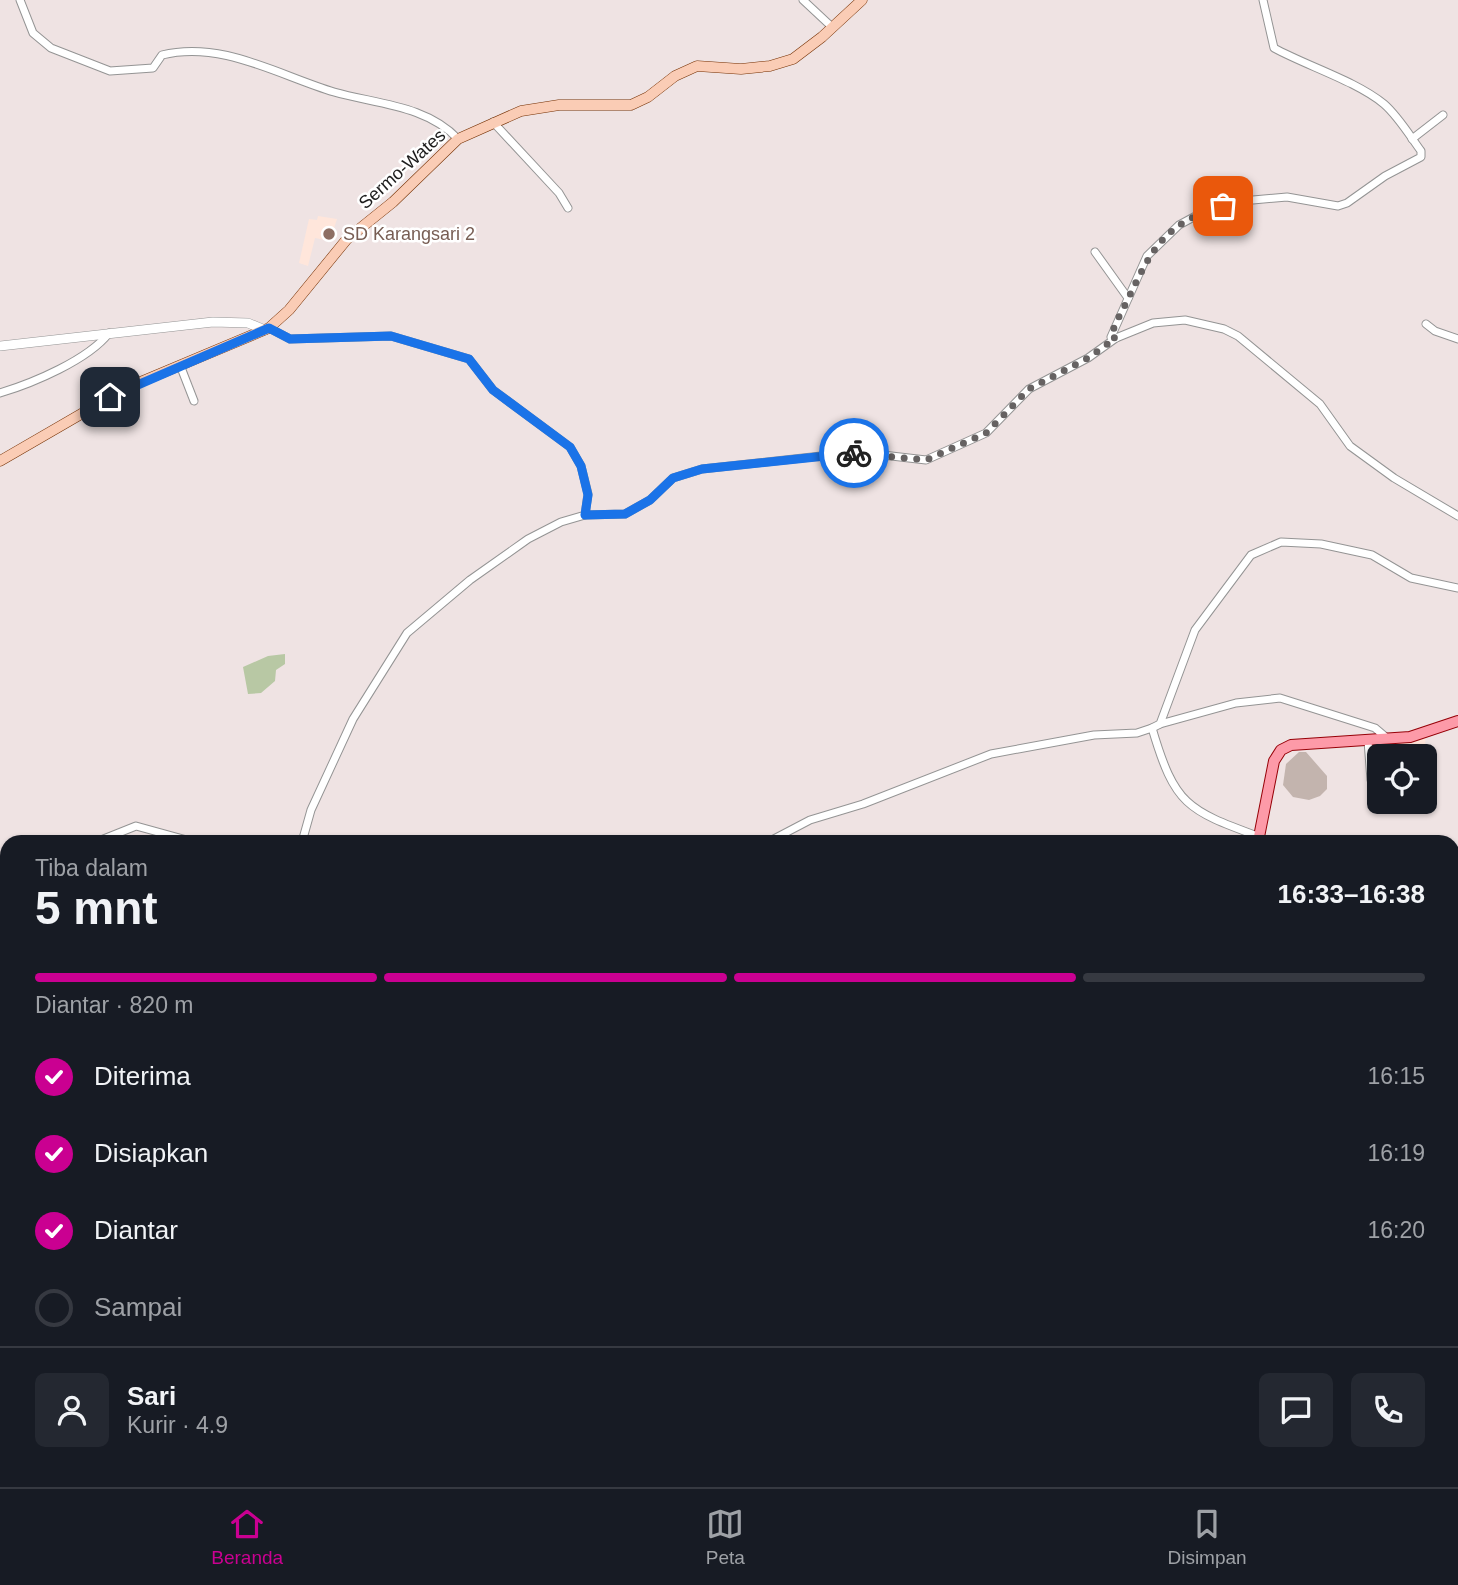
<!DOCTYPE html>
<html lang="id">
<meta charset="utf-8">
<style>
body{margin:0;font-family:Helvetica,sans-serif;background:#242831;color:#f1f3f6;height:100vh;display:flex;flex-direction:column;font-size:26px;white-space:nowrap}
*{box-sizing:border-box;margin:0}
p{font-size:23px;color:#9ea1a6}
.icon{flex:none;width:38px;height:38px;fill:none;stroke:currentColor;stroke-width:2;stroke-linecap:round;stroke-linejoin:round}
.map{position:relative;flex:1;overflow:hidden}
.side{position:absolute;left:0px;top:835px;width:1460px;height:653px;display:flex;flex-direction:column;background:#171b24;border-radius:21px 21px 0 0;box-shadow:0 2px 5px #0004}
.side>*{flex:none}
.tools{position:absolute;left:1367px;top:744px;display:grid;gap:14px}
.tools a{display:grid;place-items:center;width:70px;height:70px;border-radius:10px;background:#171b24;box-shadow:0 2px 5px #0004;font-size:35px}
.pin{position:absolute;display:grid;place-items:center;width:60px;height:60px;color:#fff;margin:-30px;border-radius:14px;box-shadow:0 4px 10px #0006}
.courier{position:absolute;display:grid;place-items:center;width:70px;height:70px;margin:-35px;border:5px solid #1a73e8;border-radius:50%;background:#fff;color:#222;box-shadow:0 2px 9px #0007}
.headline em{font-style:normal;font-weight:600}
.headline div{display:flex;flex-direction:column-reverse}
.headline{display:flex;align-items:center;justify-content:space-between;height:119px;padding:0 35px}
h1{font-size:46px;font-weight:600;line-height:52px}
.bar{display:grid;grid-template-columns:repeat(4,1fr);gap:10px 7px;align-content:center;height:84px;padding:0 35px}
.bar i{height:9px;border-radius:5px;background:#363941}
.bar .current{background:#ca0091}
.bar p{grid-column:span 4}
.line{display:flex;align-items:center;gap:18px;padding:0 35px;border-top:2px solid #363941}
.line div{flex:1}
.round{display:grid;place-items:center;flex:none;width:74px;height:74px;border-radius:10px;background:#242831}
ol{padding:0 35px;list-style:none}
li{display:flex;align-items:center;gap:21px;height:77px}
li p{margin-inline-start:auto}
li .icon{padding:7px;border-radius:50%;background:#ca0091;color:#fff;stroke-width:4}
li:last-child{color:#9ea1a6}
li i{width:38px;height:38px;border:4px solid #363941;border-radius:50%}
.menu{display:flex;justify-content:space-around;align-items:center;height:98px;border-top:2px solid #363941;background:#171b24;font-size:19px;color:#9ea1a6}
.menu a{display:grid;justify-items:center;gap:4px}
.menu .current{color:#ca0091}
.map>svg:first-child{display:block}
</style>
<div class="map">
<svg width="1458" height="1487" viewBox="0 0 1458 1487">
<rect width="100%" height="100%" fill="#efe3e3"/>
<g fill="#ffe6db">
<path d="M318,216L337,219L330,241L315,238L308,266L299,263L309,219L317,220Z"/>
<path d="M1426,734L1424,756H1379V790L1372,791L1370,745Z"/>
</g>
<path fill="#c3b4ae" d="M1299,752H1306L1327,776V789L1320,796L1309,800L1293,797L1283,785L1286,764Z"/>
<path fill="#b8c8a4" d="M285,654V664L276,670L275,681L261,693L248,694L243,667L268,656Z"/>
<g fill="none" stroke-linecap="round" stroke-linejoin="round">
<g stroke="#949494" stroke-width="9">
<g id="minor">
<path d="M20,0L33,33L51,48L110,71L153,68L162,55C221,40 278,75 334,92C376,104 426,105 458,139"/>
<path d="M803,0L833,28"/>
<path d="M493,122L559,193L568,208"/>
<path d="M1412,139L1443,115"/>
<path d="M1095,252L1128,298"/>
<path d="M1426,324L1435,331L1458,339"/>
<path d="M269,328L290,339L391,336L469,359L493,390L570,447L581,466L588,494L585,515"/>
<path d="M1116,338L1111,337L1147,256L1179,225L1203,212L1242,201L1287,197L1338,206L1347,203L1385,176L1421,157V151C1410,136 1398,116 1384,104C1356,81 1307,66 1274,48L1263,0"/>
<path d="M180,365L194,401"/>
<path d="M0,393C33,383 88,360 109,333"/>
<path d="M1160,724L1236,703L1280,698L1375,728L1388,739"/>
<path d="M1152,728L1160,724L1195,630L1251,555L1281,542L1321,544L1372,555L1411,578L1458,588"/>
<path d="M1368,741L1371,780"/>
<path d="M96,842L136,826L194,842"/>
<path d="M302,842L311,810L353,719L407,633L470,580L528,539L561,522L585,515L625,514L650,500L673,478L702,469L857,452L926,460L986,433L1029,389L1088,358L1116,338L1153,323L1185,320L1224,329L1238,336L1320,404L1350,446L1394,478L1458,516"/>
<path d="M768,842L810,820L863,804L991,754L1094,735L1137,733L1152,728C1175,806 1187,810 1260,837"/>
<path d="M0,871L7,872"/>
<path d="M1452,1155L1458,1162"/>
<path d="M0,1213L7,1205"/>
<path d="M0,1461L7,1458"/>
<path d="M17,1480L19,1487"/>
<path d="M1207,1480L1211,1487"/>
</g>
</g>
<g stroke="#949494" stroke-width="10">
<path id="tertiary" d="M0,346L213,322L248,323L265,330"/>
</g>
<g stroke="#753003" stroke-width="11">
<path id="secondary" d="M0,461L126,388L269,328L289,310L347,239L393,202L458,139L521,111L559,105H631L648,97L675,76L697,66L741,69L770,66L793,59L822,37L862,0"/>
</g>
<g stroke="#960007" stroke-width="12">
<g id="primary">
<path d="M1258,842L1274,761L1281,750L1291,745L1410,737L1458,721"/>
<path d="M1054,1487L1058,1480"/>
</g>
</g>
<use href="#minor" stroke="#fff" stroke-width="7"/>
<use href="#tertiary" stroke="#fff" stroke-width="9"/>
<use href="#secondary" stroke="#faccb5" stroke-width="10"/>
<use href="#primary" stroke="#fd9aa8" stroke-width="10"/>
</g>
<g fill="none" stroke-linecap="round" stroke-linejoin="round">
<path stroke="#666262" stroke-width="7" stroke-dasharray="0 12.6" d="M854,453L926,460L986,433L1029,389L1088,358L1116,338L1111,337C1115,322 1123,310 1129,297C1153,246 1166,223 1223,206"/>
<path stroke="#1a73e8" stroke-width="9" d="M110,397L269,328L290,339L391,336L469,359L493,390L570,447L581,466L588,495L585,515L625,514L650,500L673,478L702,469L854,453"/>
</g>
<circle fill="#8d6e63" stroke="#fff" stroke-width="2.5" cx="329" cy="234" r="7"/>
<g text-anchor="middle" stroke-width="5" stroke-linejoin="round" paint-order="stroke">
<g font-size="18" fill="#1d1d1d" stroke="#fff">
<text transform="translate(402 169) rotate(-42)" y="6">Sermo-Wates</text>
</g>
<g font-size="18" fill="#785e54" stroke="#fff" text-anchor="start">
<text x="343" y="240">SD Karangsari 2</text>
</g>
</g>
</svg>
<div class="tools">
<a><svg class="icon" aria-label="locate" viewBox="0 0 24 24"><circle cx="12" cy="12" r="6"/><path d="M12 2v4M12 18v4M2 12h4M18 12h4"/></svg></a>
</div>
<div class="pin" style="left:1223px;top:206px;background:#ea580c"><svg class="icon" aria-label="bag" viewBox="0 0 24 24"><path d="M5 8h14l-1 12H6zM9 8a3 3 0 0 1 6 0"/></svg></div>
<div class="pin" style="left:110px;top:397px;background:#1f2937"><svg class="icon" aria-label="home" viewBox="0 0 24 24"><path d="M3 11l9-7 9 7M6 9v11h12V9"/></svg></div>
<div class="courier" style="left:854px;top:453px"><svg class="icon" aria-label="bike" viewBox="0 0 24 24"><circle cx="6" cy="16" r="4"/><circle cx="18" cy="16" r="4"/><path d="M6 16l4-8h5l3 8M10 8l3 8H6M13 5h3"/></svg></div>
<section class="side">
<div class="headline"><div><h1>5 mnt</h1><p>Tiba dalam</p></div><em>16:33–16:38</em></div>
<div class="bar"><i class="current"></i><i class="current"></i><i class="current"></i><i></i><p>Diantar · 820 m</p></div>
<ol>
<li><svg class="icon" aria-label="check" viewBox="0 0 24 24"><path d="M5 12l5 5 9-10"/></svg>Diterima<p>16:15</p></li>
<li><svg class="icon" aria-label="check" viewBox="0 0 24 24"><path d="M5 12l5 5 9-10"/></svg>Disiapkan<p>16:19</p></li>
<li><svg class="icon" aria-label="check" viewBox="0 0 24 24"><path d="M5 12l5 5 9-10"/></svg>Diantar<p>16:20</p></li>
<li><i></i>Sampai</li>
</ol>
<div class="line" style="height:126px"><a class="round"><svg class="icon" aria-label="person" viewBox="0 0 24 24"><circle cx="12" cy="8" r="4"/><path d="M4 21q1-7 8-7t8 7"/></svg></a><div><b>Sari</b><p>Kurir · 4.9</p></div><a class="round"><svg class="icon" aria-label="chat" viewBox="0 0 24 24"><path d="M4 5h16v11H9l-5 4z"/></svg></a><a class="round"><svg class="icon" aria-label="phone" viewBox="0 0 24 24"><path d="M5 4h4l2 5-3 2q2 4 5 5l2-3 5 2v4C11 20 4 13 5 4z"/></svg></a></div>
</section>
</div>
<nav class="menu">
<a class="current"><svg class="icon" aria-label="home" viewBox="0 0 24 24"><path d="M3 11l9-7 9 7M6 9v11h12V9"/></svg>Beranda</a>
<a><svg class="icon" aria-label="map" viewBox="0 0 24 24"><path d="M3 6l6-2 6 2 6-2v14l-6 2-6-2-6 2zM9 4v14M15 6v14"/></svg>Peta</a>
<a><svg class="icon" aria-label="saved" viewBox="0 0 24 24"><path d="M7 4h10v16l-5-4-5 4z"/></svg>Disimpan</a>
</nav>
